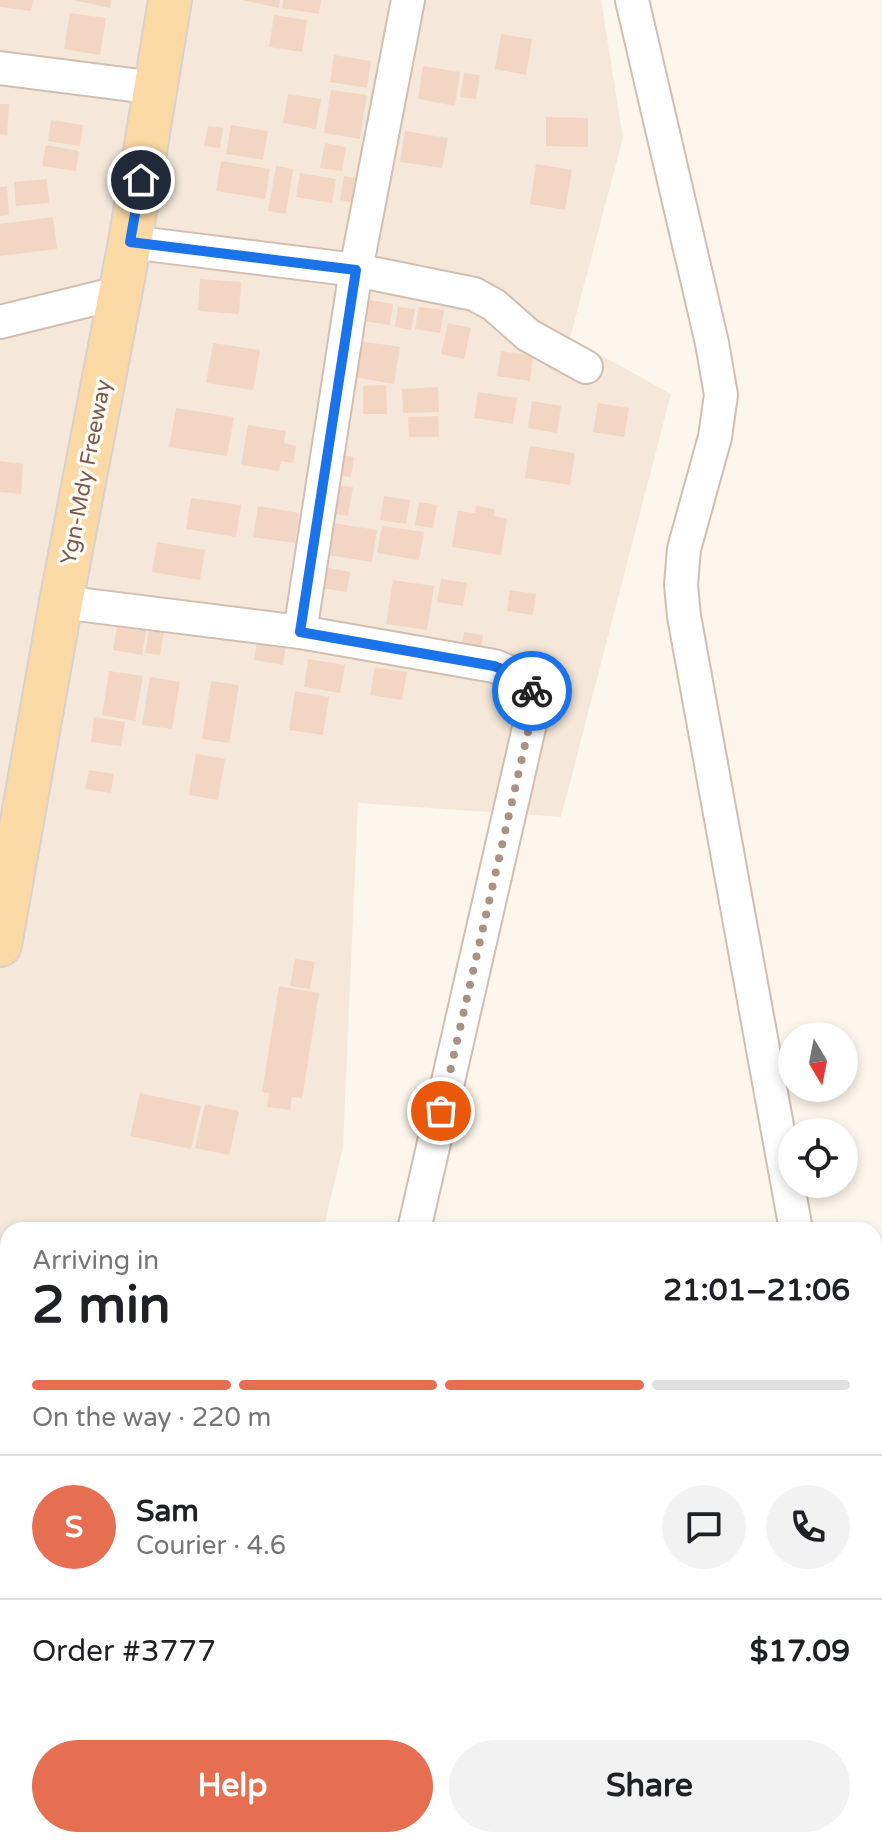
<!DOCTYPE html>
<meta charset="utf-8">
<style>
body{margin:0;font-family:"Varela Round",sans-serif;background:#f2f2f2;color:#202124;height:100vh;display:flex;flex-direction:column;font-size:30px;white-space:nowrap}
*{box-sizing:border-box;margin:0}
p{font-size:26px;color:#757577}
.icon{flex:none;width:44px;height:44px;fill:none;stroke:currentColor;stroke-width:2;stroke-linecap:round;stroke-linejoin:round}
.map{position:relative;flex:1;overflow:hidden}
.panel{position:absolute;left:0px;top:1222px;width:882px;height:626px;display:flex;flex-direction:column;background:#fff;border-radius:24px 24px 0 0;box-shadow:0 4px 12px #0003}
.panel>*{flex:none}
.needle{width:52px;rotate:170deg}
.fabs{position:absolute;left:778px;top:1022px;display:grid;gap:16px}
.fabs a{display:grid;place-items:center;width:80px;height:80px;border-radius:50%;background:#fff;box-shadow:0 4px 12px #0003;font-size:40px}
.pin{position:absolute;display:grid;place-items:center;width:68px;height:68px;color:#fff;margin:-34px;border:4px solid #fff;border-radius:50%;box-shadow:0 2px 8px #0007}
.courier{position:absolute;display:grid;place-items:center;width:80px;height:80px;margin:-40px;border:6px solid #1a73e8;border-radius:50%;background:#fff;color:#222;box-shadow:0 2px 10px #0007}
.headline em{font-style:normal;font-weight:700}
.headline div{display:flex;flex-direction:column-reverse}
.headline{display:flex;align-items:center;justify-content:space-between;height:136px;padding:0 32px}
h1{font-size:52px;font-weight:700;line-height:60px}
.bar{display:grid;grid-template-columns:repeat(4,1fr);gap:12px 8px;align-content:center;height:96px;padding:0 32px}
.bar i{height:10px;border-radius:6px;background:#e0e0e0}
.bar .on{background:#e76f51}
.bar p{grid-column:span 4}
.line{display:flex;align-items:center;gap:20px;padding:0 32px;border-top:2px solid #e0e0e0}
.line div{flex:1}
.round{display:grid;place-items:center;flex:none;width:84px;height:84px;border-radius:42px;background:#f2f2f2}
.action{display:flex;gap:16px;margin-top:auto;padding:16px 32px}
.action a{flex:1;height:92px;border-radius:48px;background:#e76f51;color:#fff;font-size:32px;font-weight:700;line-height:92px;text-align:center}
.action a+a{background:#f2f2f2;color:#202124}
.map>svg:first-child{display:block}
</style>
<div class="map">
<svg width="882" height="1847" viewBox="0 0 882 1847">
<rect width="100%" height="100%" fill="#fdf6ec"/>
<path fill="#f5e8da" d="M0,0H601L623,138L570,338L671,394L561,817L358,803L343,1147L323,1230H8V1622H0Z"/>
<g fill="#f3d5c3">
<path d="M0,0H33L31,11L0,7Z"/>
<path d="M73,0H111L110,8Z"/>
<path d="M243,0H280L279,8Z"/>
<path d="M283,0H321L319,14L282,8Z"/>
<path d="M70,13L106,18L100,55L64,49Z"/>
<path d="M274,15L307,20L302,52L269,47Z"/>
<path d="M501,34L532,39L526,75L495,69Z"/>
<path d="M334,55L371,61L367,88L330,82Z"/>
<path d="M423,66L460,72L455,106L418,99Z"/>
<path d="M464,73L480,75L476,99L460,97Z"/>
<path d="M331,90L367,95L360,139L324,133Z"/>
<path d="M288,94L321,99L316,129L283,123Z"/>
<path d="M0,104H9L7,135L0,134Z"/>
<path d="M546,117L588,118V147L546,146Z"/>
<path d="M51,120L83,125L80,146L48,141Z"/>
<path d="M231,125L268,131L263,160L226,154Z"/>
<path d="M208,126L223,128L220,148L204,146Z"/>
<path d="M405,131L448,138L442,168L400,162Z"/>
<path d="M325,143L346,147L342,171L320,168Z"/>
<path d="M46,145L79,151L76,171L42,166Z"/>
<path d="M221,161L270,169L265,199L216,191Z"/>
<path d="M536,164L572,170L565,210L530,204Z"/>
<path d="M276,166L293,169L286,214L268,211Z"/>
<path d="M300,173L336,179L332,203L296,197Z"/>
<path d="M344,176L355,178L351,202L340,200Z"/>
<path d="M47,179L49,203L16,206L14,182Z"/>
<path d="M7,186L9,215L0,216V187Z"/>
<path d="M53,217L57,249L0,256V224Z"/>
<path d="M200,279L241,282L239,314L198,311Z"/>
<path d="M365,299L393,304L390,325L362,321Z"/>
<path d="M398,307L415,309L411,330L395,327Z"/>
<path d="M419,307L444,310L440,333L415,329Z"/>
<path d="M448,323L471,328L464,359L441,354Z"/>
<path d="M360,341L400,347L394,384L354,377Z"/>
<path d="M213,343L260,350L253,390L206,383Z"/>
<path d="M501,351L533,356L530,381L497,376Z"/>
<path d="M386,385L387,414H363V386Z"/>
<path d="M438,387L439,412L403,413L402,389Z"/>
<path d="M478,392L517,398L513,424L474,418Z"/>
<path d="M532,401L561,406L557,433L528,428Z"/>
<path d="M598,403L629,408L624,437L593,432Z"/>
<path d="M176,408L234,417L227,456L169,447Z"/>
<path d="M438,416L439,437H409L408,417Z"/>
<path d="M248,425L286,431L284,443L296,446L293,463L281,461L279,471L241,465Z"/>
<path d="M530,446L575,453L570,485L525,478Z"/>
<path d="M329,453L354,457L351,477L326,473Z"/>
<path d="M0,461L23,464L21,494L0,492Z"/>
<path d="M327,484L353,487L348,516L322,512Z"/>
<path d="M384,496L410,500L406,524L380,520Z"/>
<path d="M191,498L241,505L236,537L186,529Z"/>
<path d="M419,502L437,505L433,528L415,525Z"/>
<path d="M258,506L299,513L295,543L253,537Z"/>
<path d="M476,506L495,509L494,516L507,519L501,555L452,547L458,511L475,513Z"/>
<path d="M333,523L377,530L372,562L328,555Z"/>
<path d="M382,526L424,532L419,560L377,553Z"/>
<path d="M157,542L205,550L200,580L152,572Z"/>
<path d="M319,566L350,572L347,592L315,587Z"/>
<path d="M441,579L467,583L463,606L437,602Z"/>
<path d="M393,580L434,586L427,630L386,624Z"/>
<path d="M510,590L536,594L533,615L507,611Z"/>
<path d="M119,615L148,620L142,655L113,650Z"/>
<path d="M150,622L165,624L160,655L145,653Z"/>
<path d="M259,629L288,634L283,665L254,660Z"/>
<path d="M464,632L483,635L480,654L461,651Z"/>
<path d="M308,659L345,665L340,693L304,687Z"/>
<path d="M375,667L407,672L402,700L370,695Z"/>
<path d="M109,671L143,676L135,721L102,715Z"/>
<path d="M150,677L180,682L172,729L142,725Z"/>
<path d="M211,681L239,685L229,743L202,739Z"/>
<path d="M295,691L329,697L323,735L289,730Z"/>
<path d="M94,717L125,722L121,746L91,742Z"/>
<path d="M196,754L225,759L218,800L189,795Z"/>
<path d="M89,770L114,774L111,793L85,789Z"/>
<path d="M295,959L315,962L310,989L290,986Z"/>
<path d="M279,986L319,993L302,1098L292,1097L290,1110L267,1107L269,1093L262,1092Z"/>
<path d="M140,1093L201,1106L191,1149L130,1136Z"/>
<path d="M205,1104L239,1111L229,1155L195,1148Z"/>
<path d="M47,1224L67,1229V1230H46Z"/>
<path d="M7,1299H8V1338L0,1336Z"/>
</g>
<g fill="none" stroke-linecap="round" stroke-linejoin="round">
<g stroke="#d1beb0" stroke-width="36">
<g id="minor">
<path d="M632,0L712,343L721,395L715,437L684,549L681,585L684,616L796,1230"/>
<path d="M0,68L156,88"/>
<path d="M130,242L356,270L474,294L494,305L528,335L586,367"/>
<path d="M0,322L118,293"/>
<path d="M61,602L300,632L494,666L522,677L536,697L414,1230"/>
<path d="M300,632L356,270L408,0"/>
<path d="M874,1662L882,1706"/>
<path d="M145,1847L150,1840"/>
</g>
</g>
<g stroke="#dad1cd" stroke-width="46">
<path id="major" d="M0,945L61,602L130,242L170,0"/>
</g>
<path stroke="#d9b8a5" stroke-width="5" stroke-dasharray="2 6" stroke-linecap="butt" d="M403,1840L404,1847"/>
<use href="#minor" stroke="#fff" stroke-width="32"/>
<use href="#major" stroke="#fbd9a5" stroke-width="42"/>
</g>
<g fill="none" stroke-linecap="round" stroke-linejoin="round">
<path stroke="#a89285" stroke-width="8" stroke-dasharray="0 14.4" d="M441,1111L536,697L532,691"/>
<path stroke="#1a73e8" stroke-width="10" d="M141,180L130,242L356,270L300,632L494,666L522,677L532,691"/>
</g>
<g text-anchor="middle" stroke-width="7" stroke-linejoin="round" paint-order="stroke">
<g font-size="22" fill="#7a5c4d" stroke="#fffaf3">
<text transform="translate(85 472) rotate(-79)" y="8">Ygn-Mdy Freeway</text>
</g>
</g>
</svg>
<div class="fabs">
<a><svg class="needle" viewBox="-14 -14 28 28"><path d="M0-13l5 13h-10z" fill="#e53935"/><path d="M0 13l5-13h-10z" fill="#757577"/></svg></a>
<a><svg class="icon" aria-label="locate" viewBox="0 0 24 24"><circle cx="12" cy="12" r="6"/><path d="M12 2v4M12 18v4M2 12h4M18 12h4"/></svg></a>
</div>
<div class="pin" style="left:441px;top:1111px;background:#ea580c"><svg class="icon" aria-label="bag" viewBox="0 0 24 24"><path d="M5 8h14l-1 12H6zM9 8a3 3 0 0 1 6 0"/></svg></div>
<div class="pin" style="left:141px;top:180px;background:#1f2937"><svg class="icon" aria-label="home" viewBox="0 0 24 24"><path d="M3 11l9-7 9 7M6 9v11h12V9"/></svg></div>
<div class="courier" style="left:532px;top:691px"><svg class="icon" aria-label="bike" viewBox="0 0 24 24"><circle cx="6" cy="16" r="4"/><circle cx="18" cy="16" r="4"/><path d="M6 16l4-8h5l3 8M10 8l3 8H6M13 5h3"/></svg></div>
<section class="panel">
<div class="headline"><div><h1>2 min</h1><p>Arriving in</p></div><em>21:01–21:06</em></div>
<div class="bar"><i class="on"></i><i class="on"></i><i class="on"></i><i></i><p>On the way · 220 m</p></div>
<div class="line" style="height:144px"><b class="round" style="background:#e76f51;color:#fff">S</b><div><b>Sam</b><p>Courier · 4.6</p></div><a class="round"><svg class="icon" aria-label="chat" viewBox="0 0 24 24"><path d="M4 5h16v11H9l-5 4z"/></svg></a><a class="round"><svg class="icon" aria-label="phone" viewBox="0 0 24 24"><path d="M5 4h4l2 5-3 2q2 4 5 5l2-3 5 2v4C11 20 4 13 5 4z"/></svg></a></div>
<div class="line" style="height:104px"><div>Order #3777</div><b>$17.09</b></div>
<div class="action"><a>Help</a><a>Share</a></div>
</section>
</div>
